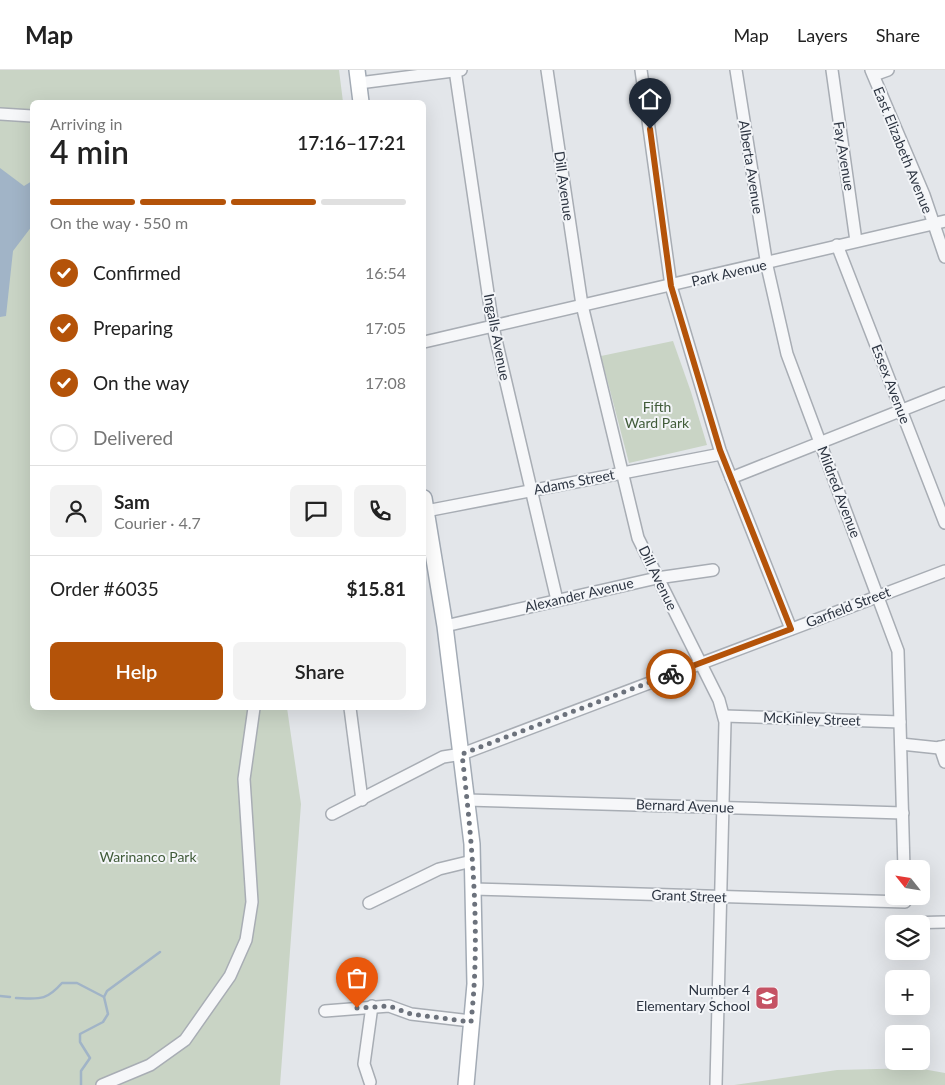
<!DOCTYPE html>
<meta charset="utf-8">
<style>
body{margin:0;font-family:Lato,sans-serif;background:#f2f2f2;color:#222;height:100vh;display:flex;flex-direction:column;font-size:19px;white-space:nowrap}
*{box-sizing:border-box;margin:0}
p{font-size:16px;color:#767676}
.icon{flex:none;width:28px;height:28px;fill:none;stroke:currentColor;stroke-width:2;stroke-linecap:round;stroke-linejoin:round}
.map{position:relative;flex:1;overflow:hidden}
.drawer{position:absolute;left:30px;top:30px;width:396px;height:610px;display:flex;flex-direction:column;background:#fff;border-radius:8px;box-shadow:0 5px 20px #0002}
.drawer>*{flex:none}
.needle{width:32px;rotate:300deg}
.tools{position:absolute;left:885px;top:790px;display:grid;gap:10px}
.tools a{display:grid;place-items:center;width:45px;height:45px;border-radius:8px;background:#fff;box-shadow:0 5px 20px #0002;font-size:25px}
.pin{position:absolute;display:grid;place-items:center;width:42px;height:42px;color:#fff;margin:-51px -21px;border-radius:50% 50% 50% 0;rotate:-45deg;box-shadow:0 0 5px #0007}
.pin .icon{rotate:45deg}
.courier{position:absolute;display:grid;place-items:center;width:50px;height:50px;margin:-25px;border:4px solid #b45309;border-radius:50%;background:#fff;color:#222;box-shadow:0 1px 6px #0007}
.head em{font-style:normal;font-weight:600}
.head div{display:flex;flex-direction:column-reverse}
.head{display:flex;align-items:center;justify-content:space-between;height:85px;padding:0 20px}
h1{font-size:32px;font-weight:600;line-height:38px}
.bar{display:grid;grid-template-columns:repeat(4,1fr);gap:8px 5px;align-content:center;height:60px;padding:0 20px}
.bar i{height:6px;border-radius:4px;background:#e0e0e0}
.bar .on{background:#b45309}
.bar p{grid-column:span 4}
.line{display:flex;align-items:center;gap:12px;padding:0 20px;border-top:1px solid #e0e0e0}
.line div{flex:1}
.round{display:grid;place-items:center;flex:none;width:52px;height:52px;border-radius:8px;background:#f2f2f2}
ol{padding:0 20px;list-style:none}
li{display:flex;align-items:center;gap:15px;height:55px}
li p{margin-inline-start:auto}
li .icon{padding:5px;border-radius:50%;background:#b45309;color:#fff;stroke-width:4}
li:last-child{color:#767676}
li i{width:28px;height:28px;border:2px solid #e0e0e0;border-radius:50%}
.action{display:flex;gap:10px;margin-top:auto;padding:10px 20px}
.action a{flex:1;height:58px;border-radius:8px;background:#b45309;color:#fff;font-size:20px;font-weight:600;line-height:58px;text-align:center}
.action a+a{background:#f2f2f2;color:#222}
header{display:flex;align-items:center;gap:30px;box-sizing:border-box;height:70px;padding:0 25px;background:#fff;border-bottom:1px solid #e0e0e0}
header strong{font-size:24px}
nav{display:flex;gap:28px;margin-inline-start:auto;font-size:18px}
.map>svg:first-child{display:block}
</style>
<header>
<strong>Map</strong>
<nav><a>Map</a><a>Layers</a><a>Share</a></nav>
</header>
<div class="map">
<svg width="945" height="1015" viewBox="0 0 945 1015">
<rect width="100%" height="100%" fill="#e3e6ea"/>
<g fill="#c9d4c5">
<path d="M0,0H339L343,32H32V638H287L301,734L280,1015H0Z"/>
<path d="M673,271L691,322L707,375L629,393L601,286Z"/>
<path d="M917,998L945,1003V1015H734L837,1000Z"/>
</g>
<path fill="#a1b4c7" d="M0,98L24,116L32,111V156L13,181L6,246L0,247Z"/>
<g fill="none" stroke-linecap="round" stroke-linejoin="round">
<g stroke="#a1b4c7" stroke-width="2.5">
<path d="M0,926L10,927"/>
<path d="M16,928C40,929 46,931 62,913H77L104,927"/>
<path d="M81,1015V1001L90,988L80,972V964L103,952L108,944L104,927L107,921L160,882"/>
</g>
<g stroke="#a8adb4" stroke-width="14">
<g id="minor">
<path d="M455,0L493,257L557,530"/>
<path d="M547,0L582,235L638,468L719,630L725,652L716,1015"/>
<path d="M641,0L671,216L720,380L791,559"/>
<path d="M736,0L767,196L787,284L898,581L904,799"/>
<path d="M832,0L856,171"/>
<path d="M871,0L924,125L945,187"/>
<path d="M874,5L888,0"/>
<path d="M359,13L461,0"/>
<path d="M0,44L32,46"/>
<path d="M837,175L945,453"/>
<path d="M424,272L945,151"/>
<path d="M731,408L945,323"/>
<path d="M426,441L721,384"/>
<path d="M445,556L657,508L713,500"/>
<path d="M350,638L362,730"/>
<path d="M724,646L900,652"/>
<path d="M901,674L939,678L945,676"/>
<path d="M940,677L945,692"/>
<path d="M467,730L903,743"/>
<path d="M332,744L443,687L462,684L945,501"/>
<path d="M473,819L905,832"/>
<path d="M369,833L439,799L472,791"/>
<path d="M906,853L945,852"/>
<path d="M325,941L389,936L411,944L471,951"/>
<path d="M370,1012L364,994L372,936"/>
<path d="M102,1015L150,995L185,970L230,906L246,870L252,832L244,709L254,638"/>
</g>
</g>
<g stroke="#a3abb5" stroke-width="18">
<g id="major">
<path d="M357,0L361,32"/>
<path d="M424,428L445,556L472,774L475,914L466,1015"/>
</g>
</g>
<use href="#minor" stroke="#f6f7f9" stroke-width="11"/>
<use href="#major" stroke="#fff" stroke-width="15"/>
</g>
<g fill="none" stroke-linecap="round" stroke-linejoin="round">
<path stroke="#6c727c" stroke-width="5" stroke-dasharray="0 9" d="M357,938L389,936L411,944L471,952C481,863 472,772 462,684L671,604"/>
<path stroke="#b45309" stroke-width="6" d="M650,59L671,216L720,380L791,559L671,604"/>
</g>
<defs>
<g id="school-square" transform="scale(1.25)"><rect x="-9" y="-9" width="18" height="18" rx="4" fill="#c55264" stroke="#f3f5f8"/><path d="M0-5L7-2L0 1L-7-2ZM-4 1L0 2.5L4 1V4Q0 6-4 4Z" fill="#fff"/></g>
</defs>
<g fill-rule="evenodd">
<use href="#school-square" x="767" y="928"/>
</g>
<g text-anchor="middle" stroke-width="4" stroke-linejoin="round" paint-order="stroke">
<g font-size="14" fill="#2c3441" stroke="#f3f5f8">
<text transform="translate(903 80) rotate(68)" y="5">East Elizabeth Avenue</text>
<text transform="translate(844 86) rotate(81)" y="5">Fay Avenue</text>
<text transform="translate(751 97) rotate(81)" y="5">Alberta Avenue</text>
<text transform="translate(564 116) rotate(82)" y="5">Dill Avenue</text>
<text transform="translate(729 203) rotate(-13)" y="5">Park Avenue</text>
<text transform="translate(497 267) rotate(79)" y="5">Ingalls Avenue</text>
<text transform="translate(891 314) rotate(69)" y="5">Essex Avenue</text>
<text transform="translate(574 412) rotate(-11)" y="5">Adams Street</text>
<text transform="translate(839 422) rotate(69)" y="5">Mildred Avenue</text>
<text transform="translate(658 508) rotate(64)" y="5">Dill Avenue</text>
<text transform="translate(579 525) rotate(-13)" y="5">Alexander Avenue</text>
<text transform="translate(848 537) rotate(-21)" y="5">Garfield Street</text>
<text transform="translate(812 649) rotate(2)" y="5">McKinley Street</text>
<text transform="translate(685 736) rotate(2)" y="5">Bernard Avenue</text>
<text transform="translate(689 826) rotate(2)" y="5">Grant Street</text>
</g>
<g font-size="14" fill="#415c3a" stroke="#f3f5f8">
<text x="657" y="342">Fifth<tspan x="657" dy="16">Ward Park</tspan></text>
<text x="148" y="792">Warinanco Park</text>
</g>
<g font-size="14" fill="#2c3441" stroke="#f3f5f8" text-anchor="end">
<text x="750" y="925">Number 4<tspan x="750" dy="16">Elementary School</tspan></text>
</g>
</g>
</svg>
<div class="tools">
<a><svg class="needle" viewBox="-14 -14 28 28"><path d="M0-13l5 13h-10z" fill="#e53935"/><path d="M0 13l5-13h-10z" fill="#767676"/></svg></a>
<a><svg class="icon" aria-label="layers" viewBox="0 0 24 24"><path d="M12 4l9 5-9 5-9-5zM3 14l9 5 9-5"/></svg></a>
<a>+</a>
<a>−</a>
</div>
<div class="pin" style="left:357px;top:938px;background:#ea580c"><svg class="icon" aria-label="bag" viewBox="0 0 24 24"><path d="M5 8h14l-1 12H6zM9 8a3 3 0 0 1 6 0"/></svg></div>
<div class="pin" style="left:650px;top:59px;background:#1f2937"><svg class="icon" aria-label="home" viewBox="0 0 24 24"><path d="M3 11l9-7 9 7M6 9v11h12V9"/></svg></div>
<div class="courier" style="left:671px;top:604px"><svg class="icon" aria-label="bike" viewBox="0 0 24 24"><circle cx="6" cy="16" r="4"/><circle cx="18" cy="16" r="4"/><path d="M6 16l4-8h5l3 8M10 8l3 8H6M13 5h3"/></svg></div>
<section class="drawer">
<div class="head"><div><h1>4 min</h1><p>Arriving in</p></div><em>17:16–17:21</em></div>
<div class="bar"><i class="on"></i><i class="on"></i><i class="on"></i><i></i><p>On the way · 550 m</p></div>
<ol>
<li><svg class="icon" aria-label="check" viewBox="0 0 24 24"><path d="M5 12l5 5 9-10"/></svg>Confirmed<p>16:54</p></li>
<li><svg class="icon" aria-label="check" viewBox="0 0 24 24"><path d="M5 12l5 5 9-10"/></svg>Preparing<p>17:05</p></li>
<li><svg class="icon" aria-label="check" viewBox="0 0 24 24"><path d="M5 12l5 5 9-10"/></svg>On the way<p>17:08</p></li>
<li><i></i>Delivered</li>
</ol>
<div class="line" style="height:90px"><a class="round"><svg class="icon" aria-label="person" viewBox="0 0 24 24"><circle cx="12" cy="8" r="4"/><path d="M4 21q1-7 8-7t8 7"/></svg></a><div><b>Sam</b><p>Courier · 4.7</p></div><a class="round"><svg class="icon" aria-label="chat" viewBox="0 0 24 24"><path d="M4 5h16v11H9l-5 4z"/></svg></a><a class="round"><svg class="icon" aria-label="phone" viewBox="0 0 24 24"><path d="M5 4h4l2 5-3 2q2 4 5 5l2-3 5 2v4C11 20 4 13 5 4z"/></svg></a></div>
<div class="line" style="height:65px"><div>Order #6035</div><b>$15.81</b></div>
<div class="action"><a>Help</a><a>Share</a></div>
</section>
</div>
